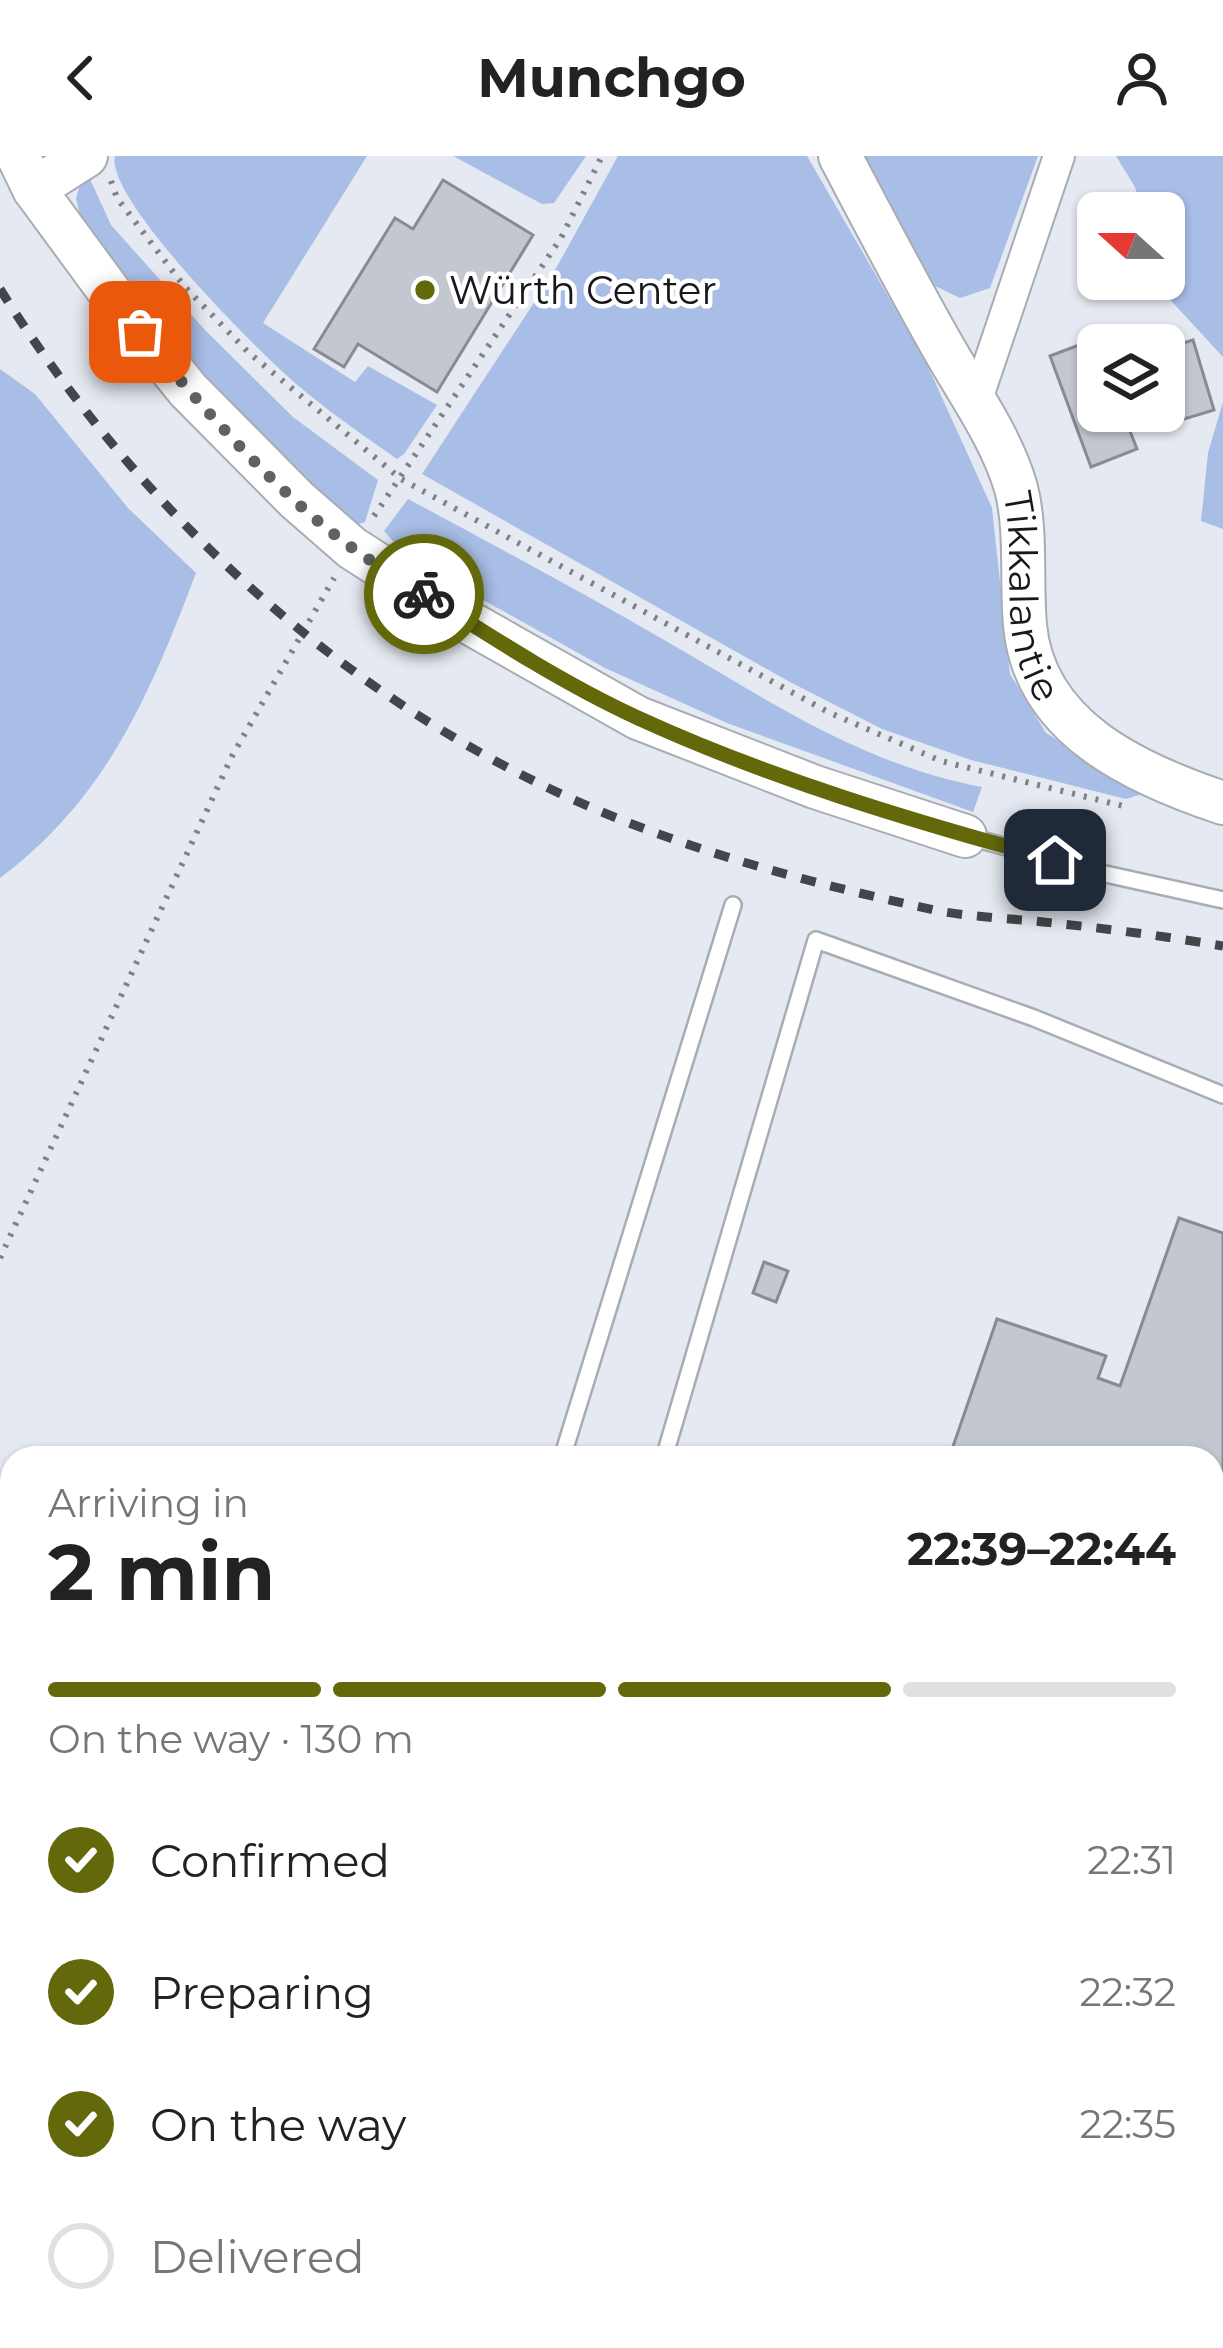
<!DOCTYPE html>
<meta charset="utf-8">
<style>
body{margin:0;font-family:Montserrat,sans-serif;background:#f2f2f2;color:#222;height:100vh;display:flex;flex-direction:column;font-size:45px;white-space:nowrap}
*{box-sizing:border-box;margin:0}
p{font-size:39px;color:#767676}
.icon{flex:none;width:66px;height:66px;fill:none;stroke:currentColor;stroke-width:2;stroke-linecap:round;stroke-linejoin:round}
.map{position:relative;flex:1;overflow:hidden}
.details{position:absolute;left:0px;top:1290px;width:1224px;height:903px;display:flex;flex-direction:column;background:#fff;border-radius:36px 36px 0 0;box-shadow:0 3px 9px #0004}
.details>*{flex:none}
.needle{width:78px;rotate:291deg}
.tools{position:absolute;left:1077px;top:36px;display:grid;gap:24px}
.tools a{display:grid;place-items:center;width:108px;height:108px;border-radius:18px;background:#fff;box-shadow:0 3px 9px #0004;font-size:60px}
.pin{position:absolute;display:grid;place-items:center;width:102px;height:102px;color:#fff;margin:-51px;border-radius:24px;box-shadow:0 6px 18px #0006}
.courier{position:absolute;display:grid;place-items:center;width:120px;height:120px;margin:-60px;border:9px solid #63690b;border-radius:50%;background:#fff;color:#222;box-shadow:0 3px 15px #0007}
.headline em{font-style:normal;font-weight:700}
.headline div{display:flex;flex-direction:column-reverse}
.headline{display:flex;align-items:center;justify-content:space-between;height:204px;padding:0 48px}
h1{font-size:78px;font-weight:700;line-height:90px}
.bar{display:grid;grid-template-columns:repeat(4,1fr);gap:18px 12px;align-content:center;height:144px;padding:0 48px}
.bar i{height:15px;border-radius:9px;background:#e0e0e0}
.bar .selected{background:#63690b}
.bar p{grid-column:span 4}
ol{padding:0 48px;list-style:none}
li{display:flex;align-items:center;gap:36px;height:132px}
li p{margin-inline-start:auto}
li .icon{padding:12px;border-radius:50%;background:#63690b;color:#fff;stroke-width:4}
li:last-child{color:#767676}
li i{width:66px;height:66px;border:6px solid #e0e0e0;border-radius:50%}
header{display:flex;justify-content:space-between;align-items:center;height:156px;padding:0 48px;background:#fff;font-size:54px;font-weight:700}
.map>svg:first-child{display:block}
</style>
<header><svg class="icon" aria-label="back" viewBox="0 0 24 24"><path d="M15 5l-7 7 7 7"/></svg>Munchgo<svg class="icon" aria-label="person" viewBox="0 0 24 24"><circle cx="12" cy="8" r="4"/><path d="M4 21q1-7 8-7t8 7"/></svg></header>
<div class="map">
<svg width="1223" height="2192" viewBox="0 0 1223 2192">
<rect width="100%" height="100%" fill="#e5e9f1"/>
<g fill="#a9bee7">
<path d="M115,0H367L263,167L355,226L368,210L437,249L404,298L397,303C364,280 331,257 301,232C263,201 104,42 115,0Z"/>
<path d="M453,0H586L554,47L542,48Z"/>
<path d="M618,0H807L925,204L992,352L1010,518L1046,577L1145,637L1126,643L971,604L882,573L788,525L422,318L554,116Z"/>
<path d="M860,0H1038L990,132L960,142L931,128Z"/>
<path d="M1116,0H1223V201L1164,137L1160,123H1164V57H1142L1135,31Z"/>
<path d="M90,23L111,69L205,174L293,261L378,324L365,366L355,369L221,249L83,72L76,42L80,29Z"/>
<path d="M0,213L35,238L128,352L196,417C150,538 107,642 0,722Z"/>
<path d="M1223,246V373L1201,365L1208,297Z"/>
<path d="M408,343C494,389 581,436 666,485C770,545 861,608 982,631L973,656L727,567L605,512L408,402L384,375Z"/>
</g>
<g fill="#c3c7cf" stroke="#878b92" stroke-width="3">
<path d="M443,24L533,79L437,236L358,188L344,211L314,193L395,62L413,73Z"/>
<path d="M1095,183L1098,255H1122L1137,293L1091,311L1050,200Z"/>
<path d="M1193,184L1214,254L1181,264L1164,210V193Z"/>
<path d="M1179,1062L1223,1077V1328L1212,1360V1302H949L997,1163L1106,1200L1098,1222L1120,1230Z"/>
<path d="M764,1106L788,1115L776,1146L753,1137Z"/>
<path d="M449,2181H599L634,2192H446Z"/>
</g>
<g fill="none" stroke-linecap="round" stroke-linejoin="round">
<g stroke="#a8acb3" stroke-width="20">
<g id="lane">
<path d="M970,681L1101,717L1223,744"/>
<path d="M562,1302L733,749"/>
<path d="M664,1302L816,784L1034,862L1223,939"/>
<path d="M1040,2181L1045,2192"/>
<path d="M292,2192L295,2181"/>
<path d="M389,2192L392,2181"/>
</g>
</g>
<g stroke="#a8acb3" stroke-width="34">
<path id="street" d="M975,249L1059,0"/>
</g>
<g stroke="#a8acb3" stroke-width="46">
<g id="secondary">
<path d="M18,0L34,33L117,146L188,234L297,344L352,392L461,462L638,562L815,631L965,680"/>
<path id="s1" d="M840,0C874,65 908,130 944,193C969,237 1002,283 1016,332C1027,374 1021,425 1025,469C1034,572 1136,618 1223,647"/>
<path d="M34,33L86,0"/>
</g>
</g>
<g stroke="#7e8186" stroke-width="6" stroke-dasharray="3 9" stroke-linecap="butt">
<path d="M111,25L117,42L184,130L248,196L401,323L828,556L941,605L1123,650"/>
<path d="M374,360L561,82L602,0"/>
<path d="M0,1102L232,600L334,422"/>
<path d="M0,1483L12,1488"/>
<path d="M984,2181L987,2192"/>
</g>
<use href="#lane" stroke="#fff" stroke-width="15"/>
<use href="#street" stroke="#fff" stroke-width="30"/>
<use href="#secondary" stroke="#fff" stroke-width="42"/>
<path stroke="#434549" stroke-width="9" stroke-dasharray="15 15" stroke-linecap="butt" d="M0,133C151,374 376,573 645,673C738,708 837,733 934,754C969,761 1007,762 1043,766C1103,772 1163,780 1223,790"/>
</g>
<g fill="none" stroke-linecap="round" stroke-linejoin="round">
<path stroke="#5e6166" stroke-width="12" stroke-dasharray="0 21.6" d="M140,176C198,247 279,340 354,393C376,409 401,423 424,438"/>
<path stroke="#63690b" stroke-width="15" d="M424,438C493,482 564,528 638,562C771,623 915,666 1055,704"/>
</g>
<circle fill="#63690b" stroke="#fff" stroke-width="4.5" cx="425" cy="134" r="12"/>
<g text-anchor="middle" stroke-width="9" stroke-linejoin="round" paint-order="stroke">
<g font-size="39" fill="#16181b" stroke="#fff" text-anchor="start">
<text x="449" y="148">Würth Center</text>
</g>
<g font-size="39" fill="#16181b" stroke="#fff">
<text dy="14" stroke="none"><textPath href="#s1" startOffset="486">Tikkalantie</textPath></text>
</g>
</g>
</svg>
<div class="tools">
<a><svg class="needle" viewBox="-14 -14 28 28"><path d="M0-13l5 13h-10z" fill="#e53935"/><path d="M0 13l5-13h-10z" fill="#767676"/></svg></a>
<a><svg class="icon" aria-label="layers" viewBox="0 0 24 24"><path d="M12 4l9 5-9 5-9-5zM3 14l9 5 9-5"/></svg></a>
</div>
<div class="pin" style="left:140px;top:176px;background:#ea580c"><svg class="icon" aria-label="bag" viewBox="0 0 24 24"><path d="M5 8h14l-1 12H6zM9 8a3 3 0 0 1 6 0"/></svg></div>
<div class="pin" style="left:1055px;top:704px;background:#1f2937"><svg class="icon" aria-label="home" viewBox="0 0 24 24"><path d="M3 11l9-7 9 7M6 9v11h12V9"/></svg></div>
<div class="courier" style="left:424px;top:438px"><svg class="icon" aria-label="bike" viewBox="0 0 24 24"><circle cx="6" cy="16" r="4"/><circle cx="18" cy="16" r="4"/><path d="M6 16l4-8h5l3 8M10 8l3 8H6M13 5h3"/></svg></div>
<section class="details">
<div class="headline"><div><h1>2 min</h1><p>Arriving in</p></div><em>22:39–22:44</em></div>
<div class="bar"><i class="selected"></i><i class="selected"></i><i class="selected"></i><i></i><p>On the way · 130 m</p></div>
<ol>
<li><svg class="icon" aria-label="check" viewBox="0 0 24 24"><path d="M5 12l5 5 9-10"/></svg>Confirmed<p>22:31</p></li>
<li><svg class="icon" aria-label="check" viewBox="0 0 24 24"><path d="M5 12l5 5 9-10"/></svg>Preparing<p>22:32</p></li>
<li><svg class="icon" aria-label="check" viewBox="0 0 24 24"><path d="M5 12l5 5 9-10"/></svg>On the way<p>22:35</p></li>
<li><i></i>Delivered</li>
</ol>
</section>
</div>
